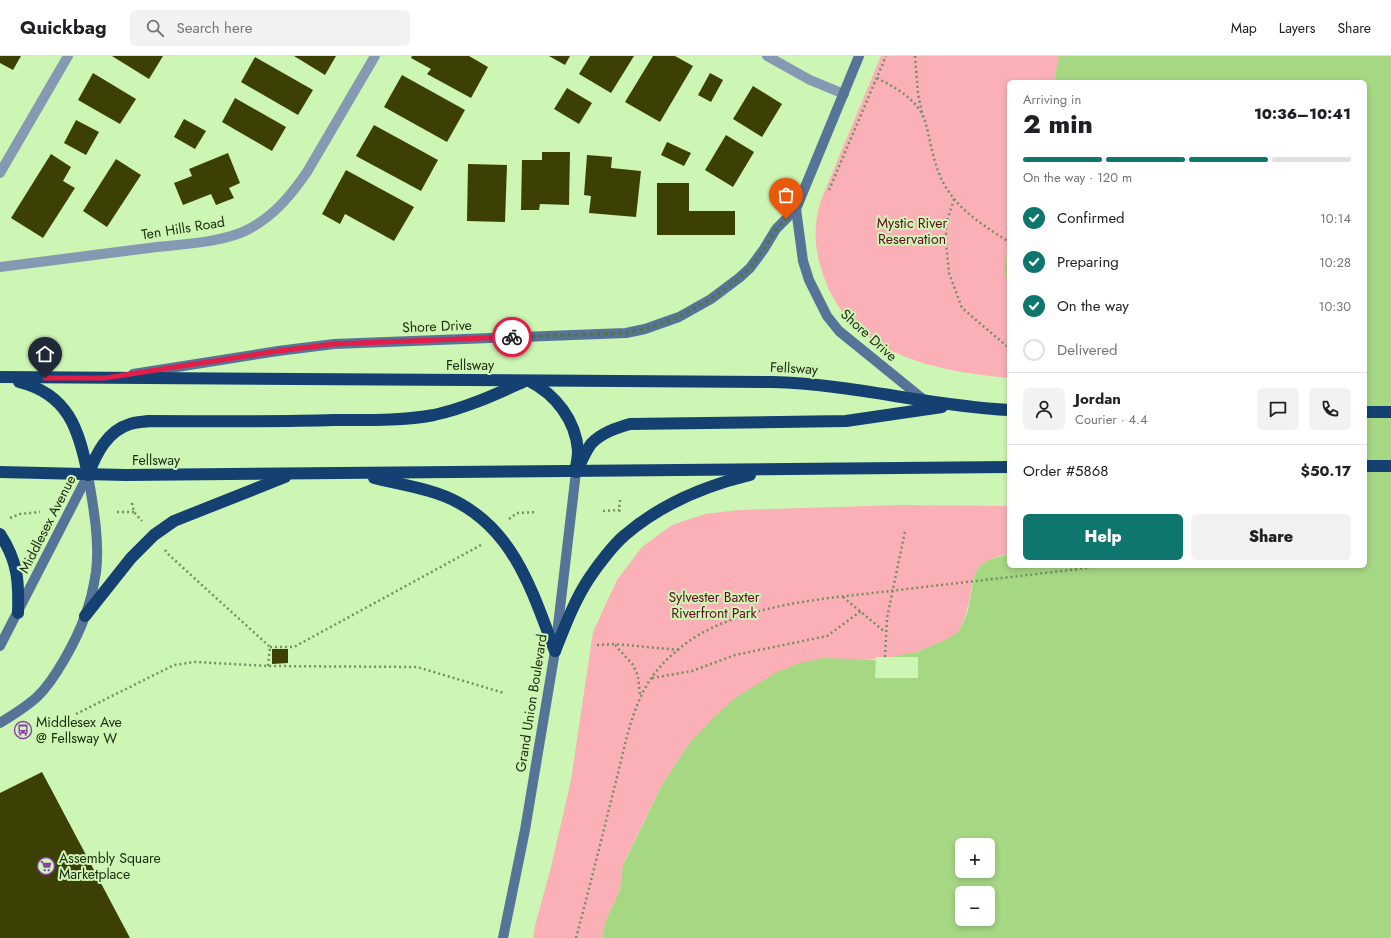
<!DOCTYPE html>
<meta charset="utf-8">
<style>
body{margin:0;font-family:Jost,sans-serif;background:#f2f2f2;color:#202124;height:100vh;display:flex;flex-direction:column;font-size:15px;white-space:nowrap}
*{box-sizing:border-box;margin:0}
p{font-size:13px;color:#757577}
.icon{flex:none;width:22px;height:22px;fill:none;stroke:currentColor;stroke-width:2;stroke-linecap:round;stroke-linejoin:round}
.map{position:relative;flex:1;overflow:hidden}
.drawer{position:absolute;left:1007px;top:24px;width:360px;height:488px;display:flex;flex-direction:column;background:#fff;border-radius:6px;box-shadow:0 2px 6px #0003}
.drawer>*{flex:none}
.buttons{position:absolute;left:955px;top:782px;display:grid;gap:8px}
.buttons a{display:grid;place-items:center;width:40px;height:40px;border-radius:6px;background:#fff;box-shadow:0 2px 6px #0003;font-size:20px}
.pin{position:absolute;display:grid;place-items:center;width:34px;height:34px;color:#fff;margin:-41px -17px;border-radius:50% 50% 50% 0;rotate:-45deg;box-shadow:0 0 4px #0007}
.pin .icon{rotate:45deg}
.courier{position:absolute;display:grid;place-items:center;width:40px;height:40px;margin:-20px;border:3px solid #e11d48;border-radius:50%;background:#fff;color:#222;box-shadow:0 1px 5px #0007}
.headline em{font-style:normal;font-weight:800}
.headline div{display:flex;flex-direction:column-reverse}
.headline{display:flex;align-items:center;justify-content:space-between;height:68px;padding:0 16px}
h1{font-size:26px;font-weight:800;line-height:30px}
.bar{display:grid;grid-template-columns:repeat(4,1fr);gap:6px 4px;align-content:center;height:48px;padding:0 16px}
.bar i{height:5px;border-radius:3px;background:#e0e0e0}
.bar .selected{background:#0f766e}
.bar p{grid-column:span 4}
.line{display:flex;align-items:center;gap:10px;padding:0 16px;border-top:1px solid #e0e0e0}
.line div{flex:1}
.round{display:grid;place-items:center;flex:none;width:42px;height:42px;border-radius:6px;background:#f2f2f2}
ol{padding:0 16px;list-style:none}
li{display:flex;align-items:center;gap:12px;height:44px}
li p{margin-inline-start:auto}
li .icon{padding:4px;border-radius:50%;background:#0f766e;color:#fff;stroke-width:4}
li:last-child{color:#757577}
li i{width:22px;height:22px;border:2px solid #e0e0e0;border-radius:50%}
.primary-button{display:flex;gap:8px;margin-top:auto;padding:8px 16px}
.primary-button a{flex:1;height:46px;border-radius:6px;background:#0f766e;color:#fff;font-size:16px;font-weight:800;line-height:46px;text-align:center}
.primary-button a+a{background:#f2f2f2;color:#202124}
header{display:flex;align-items:center;gap:24px;box-sizing:border-box;height:56px;padding:0 20px;background:#fff;border-bottom:1px solid #e0e0e0}
header strong{font-size:19px}
nav{display:flex;gap:22px;margin-inline-start:auto;font-size:14px}
.search{width:280px;height:36px;background:#f2f2f2;display:flex;align-items:center;gap:10px;box-sizing:border-box;padding:0 14px;border-radius:6px;color:#757577;font-size:15px}
.map>svg:first-child{display:block}
</style>
<header>
<strong>Quickbag</strong>
<div class="search"><svg class="icon" aria-label="search" viewBox="0 0 24 24"><circle cx="10" cy="10" r="6"/><path d="M15 15l6 6"/></svg>Search here</div>
<nav><a>Map</a><a>Layers</a><a>Share</a></nav>
</header>
<div class="map">
<svg width="1391" height="882" viewBox="0 0 1391 882">
<rect width="100%" height="100%" fill="#cdf5b3"/>
<g fill="#fbb0b7">
<path d="M881,0H1059L1054,26H1009V192C1005,202 1002,217 1009,226V322C935,315 849,299 823,218C814,193 813,169 821,144Z"/>
<path d="M900,449L1009,450V498C963,507 978,526 965,560C963,566 961,572 957,577C937,597 880,604 853,604L688,689L662,729L623,808L620,834L606,864L602,882H533L535,870L551,811L571,724L593,576L617,524L642,491L672,469L705,458L739,454Z"/>
</g>
<g fill="#a6d783" fill-rule="evenodd">
<path d="M1059,0H1391V882H602L606,864L620,834L623,809L648,758L662,729L688,689L712,663L735,642L775,617L800,607L823,602L875,604L917,596L945,584L957,577L963,567L968,554L975,517L981,509L988,504L1009,498V510H1365V26H1054ZM962,789H988V815H962ZM962,837H988V863H962Z"/>
<path d="M1009,192V226C1002,216 1005,203 1009,192Z"/>
</g>
<path fill="#cdf5b3" d="M876,601H918V622H875Z"/>
<g fill="#3c4004">
<path d="M0,0H21L13,14L0,7Z"/>
<path d="M112,0H163L149,23Z"/>
<path d="M294,0H336L325,19Z"/>
<path d="M412,0H469L488,11L471,42L427,18L431,13L411,2Z"/>
<path d="M549,0H570L565,9Z"/>
<path d="M590,0H634L611,37L579,18Z"/>
<path d="M653,0H675L693,10L660,66L625,46Z"/>
<path d="M255,1L313,34L298,59L241,26Z"/>
<path d="M93,17L136,43L120,68L78,44Z"/>
<path d="M710,17L723,24L711,46L698,39Z"/>
<path d="M402,19L465,54L447,86L384,51Z"/>
<path d="M753,30L782,48L762,81L733,63Z"/>
<path d="M567,32L592,47L579,68L554,53Z"/>
<path d="M235,42L286,71L272,95L222,66Z"/>
<path d="M184,63L206,75L195,93L174,81Z"/>
<path d="M76,64L99,76L86,99L64,87Z"/>
<path d="M374,69L438,104L421,135L356,100Z"/>
<path d="M726,79L754,96L733,131L705,114Z"/>
<path d="M667,86L691,97L684,110L661,99Z"/>
<path d="M542,96H570L569,149L540,148L539,154H521L522,104H542Z"/>
<path d="M228,97L240,127L229,132L234,142L216,149L211,138L183,149L174,127L192,120L189,113Z"/>
<path d="M51,98L71,111L63,125L75,132L43,182L11,162Z"/>
<path d="M587,99L612,101L611,112L641,115L636,161L589,157L591,140L584,139Z"/>
<path d="M116,103L141,119L107,171L83,155Z"/>
<path d="M468,108L507,109L505,166L467,165Z"/>
<path d="M346,114L414,151L394,185L345,158L340,168L322,158Z"/>
<path d="M657,127H689V155H735V179H657Z"/>
<path d="M272,593H288V607L272,608Z"/>
<path d="M42,716L130,882H0V737Z"/>
</g>
<g fill="none" stroke-linecap="round" stroke-linejoin="round">
<g stroke="#748f62" stroke-width="2.5" stroke-dasharray="2 3" stroke-linecap="butt">
<path d="M915,0L918,38L922,57"/>
<path d="M877,22C894,31 912,40 922,58C926,65 927,73 929,81C933,99 937,118 947,133C962,157 986,171 1009,186"/>
<path d="M829,134L886,0"/>
<path d="M954,143L946,168V187L949,217L962,252L1009,292"/>
<path d="M620,444L619,454L621,457"/>
<path d="M132,447L134,456L142,465"/>
<path d="M603,455L619,454"/>
<path d="M117,456H134"/>
<path d="M10,462L20,458L40,456"/>
<path d="M509,463L517,457L537,456"/>
<path d="M165,494L169,499L270,591L268,610"/>
<path d="M843,541L885,576"/>
<path d="M597,589L615,588L679,594"/>
<path d="M615,589L633,609L638,620L640,640"/>
<path d="M270,591H294L481,489"/>
<path d="M885,601L887,562L905,475"/>
<path d="M652,622L692,615L735,599L827,580L861,555"/>
<path d="M76,658L174,609L195,606L268,610L417,611L504,637"/>
<path d="M576,882C590,830 603,777 616,725C625,691 631,651 652,621C666,601 691,581 714,571C769,546 831,542 890,535C956,527 1021,520 1087,512L1096,510"/>
</g>
<g stroke="#8599b2" stroke-width="10">
<path d="M767,0L810,24L844,38"/>
<path d="M0,117L68,0"/>
<path d="M0,211C52,204 105,198 157,191C185,188 225,186 249,173C275,159 291,139 307,116L375,0"/>
</g>
<g stroke="#567497" stroke-width="10">
<path d="M796,153L803,205L809,224L827,260L839,275L924,344"/>
<path d="M133,318L278,295L334,288L626,277L645,273L679,261L711,243L739,222L750,212L764,193L776,173L796,153L859,0"/>
<path d="M0,590L88,419"/>
<path d="M0,667C13,659 26,651 37,641C55,624 77,583 85,560C90,547 94,529 96,516C100,485 93,449 88,419"/>
<path d="M503,882L525,774L555,595L576,416"/>
</g>
<g stroke="#144171" stroke-width="12">
<path d="M0,321L772,326C852,328 929,350 1009,354"/>
<path d="M529,325C555,338 576,364 578,395C578,400 577,406 576,411"/>
<path d="M19,326C68,338 79,373 88,419"/>
<path d="M1365,356H1391"/>
<path d="M1365,410H1391"/>
<path d="M0,416L126,419L1009,411"/>
<path d="M576,416C581,407 585,396 591,388C601,377 616,372 630,368L846,365L942,351"/>
<path d="M88,419C96,398 107,375 130,368C136,366 143,366 149,365C211,365 273,366 334,364C367,364 402,365 434,359C466,352 494,339 523,326"/>
<path d="M374,422C402,429 434,433 459,447C516,478 533,538 555,595"/>
<path d="M0,478C18,506 19,525 18,557"/>
<path d="M85,560L131,502L154,479L174,465L285,421"/>
<path d="M555,595C565,570 575,543 590,521C598,509 614,488 625,479C661,448 704,430 750,419"/>
</g>
</g>
<g fill="none" stroke-linecap="round" stroke-linejoin="round">
<path stroke="#597049" stroke-width="4" stroke-dasharray="0 7.2" d="M512,281L626,277L645,273L679,261L711,243L739,222L750,212L764,193L776,173L786,163"/>
<path stroke="#e11d48" stroke-width="5" d="M45,322H105L278,295L334,288L512,281"/>
</g>
<defs>
<g id="bus-ring" transform="scale(0.9)"><circle r="9.5" fill="#cdf5b3" stroke="#8a3dae" stroke-width="1.5"/><path d="M-5-6H5V4H4V6H2V4H-2V6H-4V4H-5ZM-3.5-4V0h7V-4ZM-3.5 1.2v1.5H-2V1.2ZM2 1.2v1.5H3.5V1.2Z" fill="#8a3dae"/></g>
<g id="supermarket-ring" transform="scale(0.9)"><circle r="9.5" fill="#cdf5b3" stroke="#8a3dae" stroke-width="1.5"/><path d="M-6-5.5h2.5l.6 2H6L4.5 2H-2.5L-4.4-4H-6ZM-1.5 3.2a1.3 1.3 0 1 0 .1 0ZM3 3.2a1.3 1.3 0 1 0 .1 0Z" fill="#8a3dae"/></g>
</defs>
<g fill-rule="evenodd">
<use href="#bus-ring" x="23" y="674"/>
<use href="#supermarket-ring" x="46" y="810"/>
</g>
<g text-anchor="middle" stroke-width="4" stroke-linejoin="round" paint-order="stroke">
<g font-size="14" fill="#640822" stroke="#cdf5b3">
<text x="912" y="172">Mystic River<tspan x="912" dy="16">Reservation</tspan></text>
<text x="714" y="546">Sylvester Baxter<tspan x="714" dy="16">Riverfront Park</tspan></text>
</g>
<g font-size="14" fill="#1b2910" stroke="#cdf5b3">
<text transform="translate(183 172) rotate(-9)" y="5">Ten Hills Road</text>
<text transform="translate(437 270) rotate(-2)" y="5">Shore Drive</text>
<text transform="translate(869 279) rotate(42)" y="5">Shore Drive</text>
<text x="470" y="314">Fellsway</text>
<text transform="translate(794 312) rotate(3)" y="5">Fellsway</text>
<text x="156" y="409">Fellsway</text>
<text transform="translate(47 468) rotate(-63)" y="5">Middlesex Avenue</text>
<text transform="translate(531 647) rotate(-81)" y="5">Grand Union Boulevard</text>
</g>
<g font-size="14" fill="#1b2910" stroke="#cdf5b3" text-anchor="start">
<text x="36" y="671">Middlesex Ave<tspan x="36" dy="16">@ Fellsway W</tspan></text>
<text x="59" y="807">Assembly Square<tspan x="59" dy="16">Marketplace</tspan></text>
</g>
</g>
</svg>
<div class="buttons">
<a>+</a>
<a>−</a>
</div>
<div class="pin" style="left:786px;top:163px;background:#ea580c"><svg class="icon" aria-label="bag" viewBox="0 0 24 24"><path d="M5 8h14l-1 12H6zM9 8a3 3 0 0 1 6 0"/></svg></div>
<div class="pin" style="left:45px;top:322px;background:#1f2937"><svg class="icon" aria-label="home" viewBox="0 0 24 24"><path d="M3 11l9-7 9 7M6 9v11h12V9"/></svg></div>
<div class="courier" style="left:512px;top:281px"><svg class="icon" aria-label="bike" viewBox="0 0 24 24"><circle cx="6" cy="16" r="4"/><circle cx="18" cy="16" r="4"/><path d="M6 16l4-8h5l3 8M10 8l3 8H6M13 5h3"/></svg></div>
<section class="drawer">
<div class="headline"><div><h1>2 min</h1><p>Arriving in</p></div><em>10:36–10:41</em></div>
<div class="bar"><i class="selected"></i><i class="selected"></i><i class="selected"></i><i></i><p>On the way · 120 m</p></div>
<ol>
<li><svg class="icon" aria-label="check" viewBox="0 0 24 24"><path d="M5 12l5 5 9-10"/></svg>Confirmed<p>10:14</p></li>
<li><svg class="icon" aria-label="check" viewBox="0 0 24 24"><path d="M5 12l5 5 9-10"/></svg>Preparing<p>10:28</p></li>
<li><svg class="icon" aria-label="check" viewBox="0 0 24 24"><path d="M5 12l5 5 9-10"/></svg>On the way<p>10:30</p></li>
<li><i></i>Delivered</li>
</ol>
<div class="line" style="height:72px"><a class="round"><svg class="icon" aria-label="person" viewBox="0 0 24 24"><circle cx="12" cy="8" r="4"/><path d="M4 21q1-7 8-7t8 7"/></svg></a><div><b>Jordan</b><p>Courier · 4.4</p></div><a class="round"><svg class="icon" aria-label="chat" viewBox="0 0 24 24"><path d="M4 5h16v11H9l-5 4z"/></svg></a><a class="round"><svg class="icon" aria-label="phone" viewBox="0 0 24 24"><path d="M5 4h4l2 5-3 2q2 4 5 5l2-3 5 2v4C11 20 4 13 5 4z"/></svg></a></div>
<div class="line" style="height:52px"><div>Order #5868</div><b>$50.17</b></div>
<div class="primary-button"><a>Help</a><a>Share</a></div>
</section>
</div>
